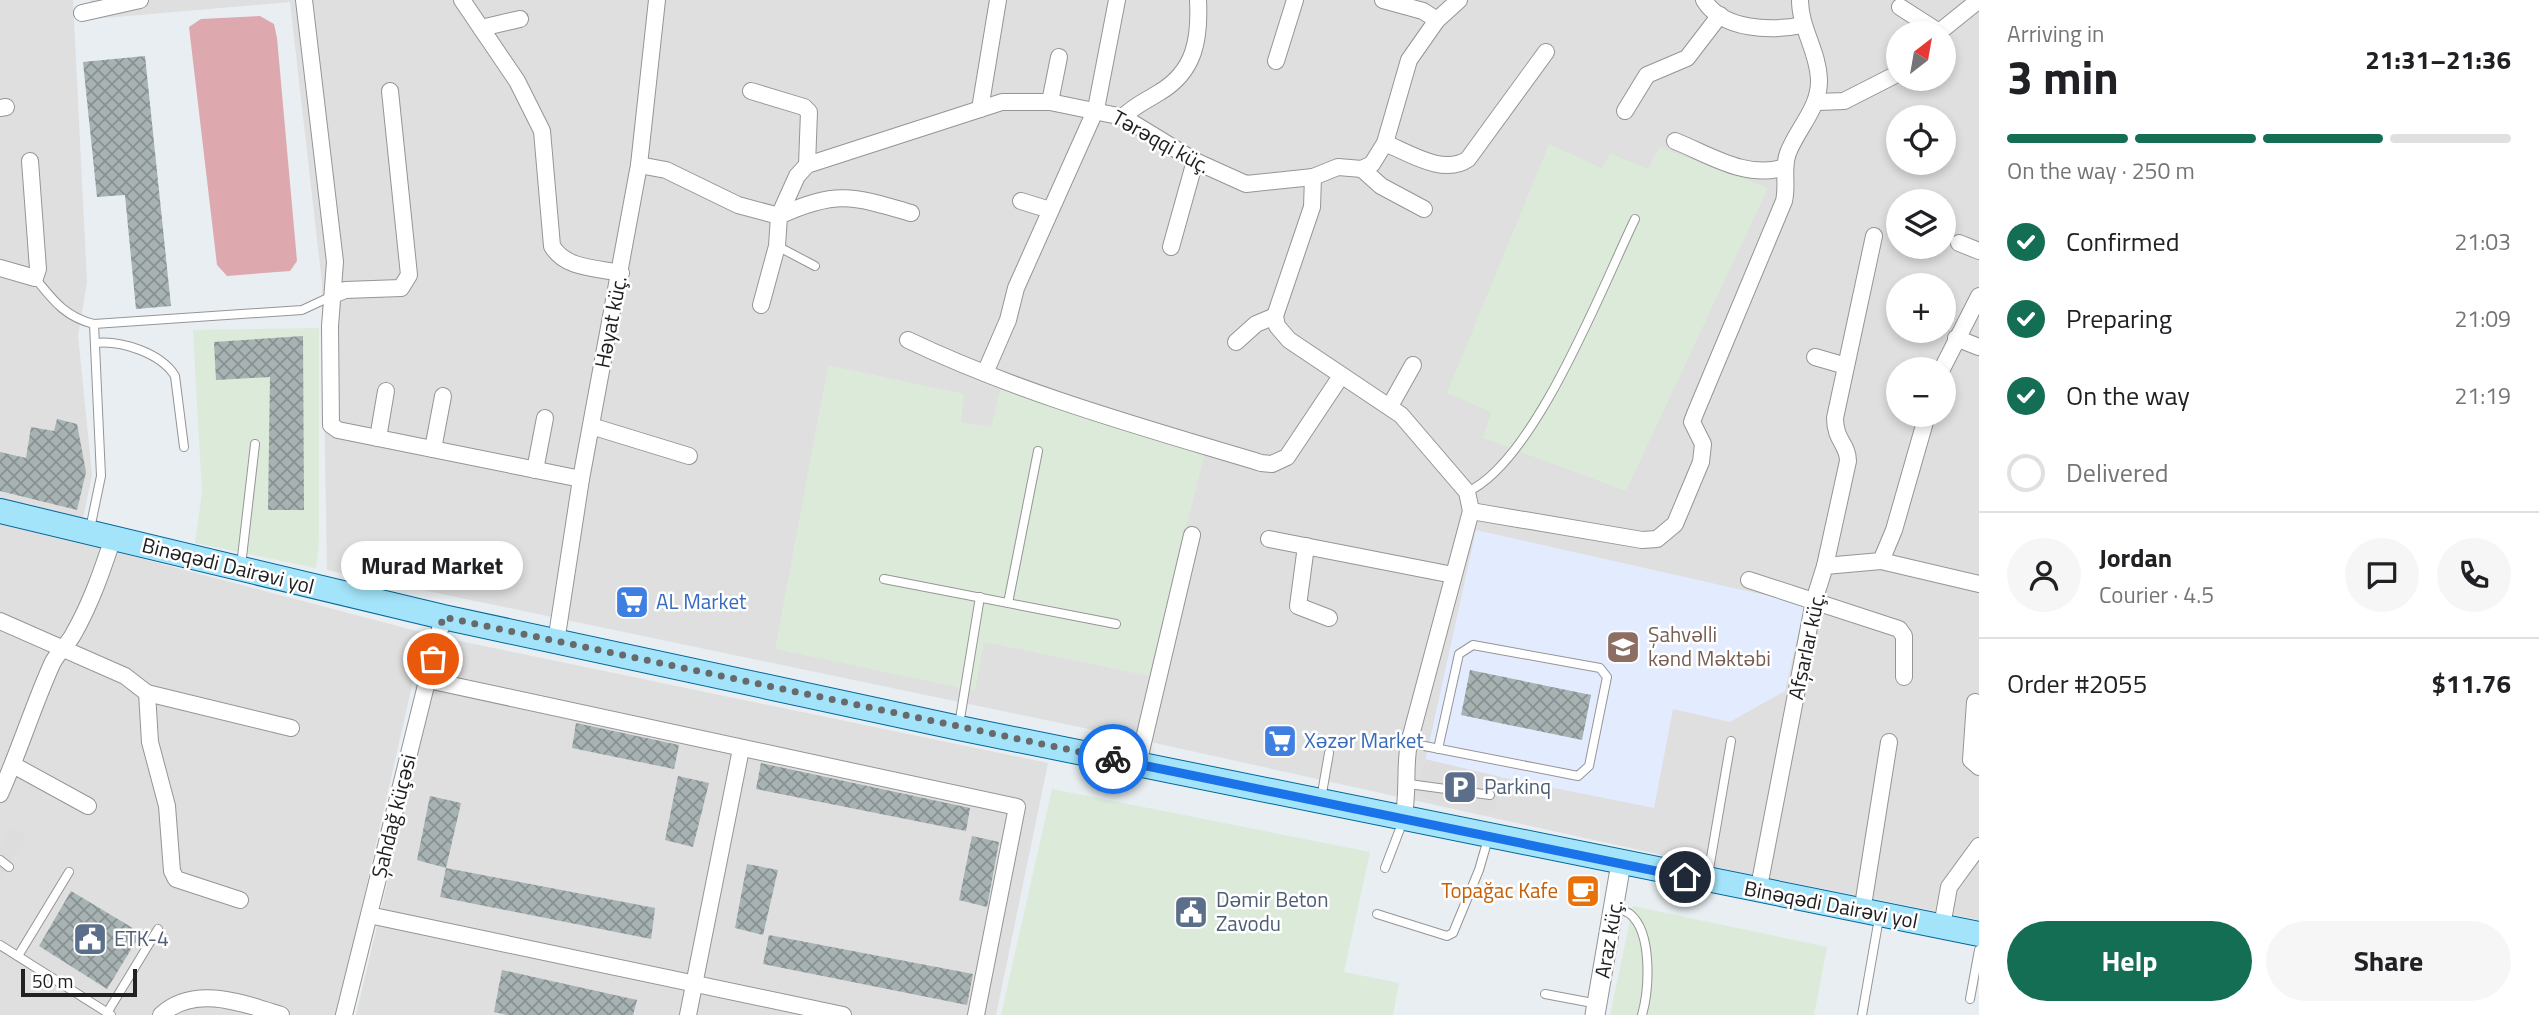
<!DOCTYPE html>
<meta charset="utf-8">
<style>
body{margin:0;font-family:"Titillium Web",sans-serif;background:#f6f6f6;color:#202124;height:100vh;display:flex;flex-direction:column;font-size:26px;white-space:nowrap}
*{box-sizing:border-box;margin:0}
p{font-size:23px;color:#757577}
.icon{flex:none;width:38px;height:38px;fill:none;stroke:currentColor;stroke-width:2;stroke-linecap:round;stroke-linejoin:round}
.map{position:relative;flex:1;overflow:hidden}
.panel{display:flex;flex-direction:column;background:#fff;width:560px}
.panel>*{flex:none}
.needle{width:46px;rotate:31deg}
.controls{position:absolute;left:1886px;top:21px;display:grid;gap:14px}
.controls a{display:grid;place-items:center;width:70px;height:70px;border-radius:50%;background:#fff;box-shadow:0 4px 10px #0003;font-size:35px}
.scale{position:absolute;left:21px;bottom:18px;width:116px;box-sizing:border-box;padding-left:7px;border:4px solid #212121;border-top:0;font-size:19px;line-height:24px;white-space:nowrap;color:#212121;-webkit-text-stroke:5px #fff;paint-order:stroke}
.pin{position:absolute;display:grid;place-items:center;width:60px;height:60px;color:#fff;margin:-30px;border:4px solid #fff;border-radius:50%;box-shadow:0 2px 7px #0007}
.courier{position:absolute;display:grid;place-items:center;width:70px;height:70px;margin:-35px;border:5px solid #1a73e8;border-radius:50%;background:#fff;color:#222;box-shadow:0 2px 9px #0007}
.bubble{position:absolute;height:49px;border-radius:24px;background:#fff;box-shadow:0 4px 10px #0003;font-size:23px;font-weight:700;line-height:49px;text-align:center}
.headline em{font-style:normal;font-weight:700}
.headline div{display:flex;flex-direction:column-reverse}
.headline{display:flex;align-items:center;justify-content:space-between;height:119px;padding:0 28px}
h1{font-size:46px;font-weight:700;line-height:52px}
.bar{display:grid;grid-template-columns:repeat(4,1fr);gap:10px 7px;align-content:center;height:84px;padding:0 28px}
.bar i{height:9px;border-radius:5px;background:#e0e0e0}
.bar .current{background:#136e54}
.bar p{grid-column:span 4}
.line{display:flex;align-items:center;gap:18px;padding:0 28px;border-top:2px solid #e0e0e0}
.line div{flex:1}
.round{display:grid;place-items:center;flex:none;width:74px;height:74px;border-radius:37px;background:#f6f6f6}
ol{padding:0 28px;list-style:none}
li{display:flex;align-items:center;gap:21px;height:77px}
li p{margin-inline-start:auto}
li .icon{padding:7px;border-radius:50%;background:#136e54;color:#fff;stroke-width:4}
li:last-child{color:#757577}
li i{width:38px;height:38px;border:4px solid #e0e0e0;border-radius:50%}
.button{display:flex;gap:14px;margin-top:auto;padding:14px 28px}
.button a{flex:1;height:80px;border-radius:42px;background:#136e54;color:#fff;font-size:28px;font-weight:700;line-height:80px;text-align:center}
.button a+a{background:#f6f6f6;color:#202124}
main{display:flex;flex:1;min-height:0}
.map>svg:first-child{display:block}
</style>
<main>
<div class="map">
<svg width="1979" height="1015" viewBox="0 0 1979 1015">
<defs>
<pattern id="building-cross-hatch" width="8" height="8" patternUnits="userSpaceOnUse" patternTransform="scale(1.75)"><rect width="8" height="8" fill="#a7b2b3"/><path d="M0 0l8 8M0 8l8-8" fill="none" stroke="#889091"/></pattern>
</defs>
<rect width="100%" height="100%" fill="#e8eef1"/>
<g fill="#dedfde" fill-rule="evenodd">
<path d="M0,0H73L87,283L78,335L92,475L78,542L424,633L337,1015H0Z"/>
<path d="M91,0H1979V920L1739,872L1137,739L327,570L322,283L290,2L92,19ZM1899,33H1944V79H1899ZM1899,117H1944V163H1899ZM1899,201H1944V247H1899ZM1899,285H1944V331H1899ZM1899,369H1944V415H1899Z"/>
<path d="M445,638L1048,763L996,1015H356Z"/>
</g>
<g fill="#dceada">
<path d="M1549,144L1602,168L1610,153L1648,169L1659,147L1768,188L1626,491L1483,438L1491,412L1447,393Z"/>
<path d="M319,328V541L316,568L195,543L202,493L193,330Z"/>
<path d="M828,365L964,394L961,422L991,427L1000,390L1205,453L1149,676L984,642L975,691L775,649Z"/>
<path d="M1052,789L1370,852L1344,972L1399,983L1393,1015H1001Z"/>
<path d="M1633,906L1827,947L1814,1015H1610Z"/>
</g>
<path fill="#e3ecfe" d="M1476,530L1805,604L1785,691L1730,722L1673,709L1654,808L1425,762Z"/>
<g fill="#ddd">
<path d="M1425,759L1501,777L1494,813L1419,797Z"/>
<path d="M11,827L26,836L0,882V847Z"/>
</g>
<path fill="#dda9ae" d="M260,16L274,24L277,38L297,261L290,271L227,276L217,265L189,27L201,19Z"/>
<g fill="url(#building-cross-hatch)">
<path d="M145,56L171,306L136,309L125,195L97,197L83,62Z"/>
<path d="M303,336L304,510H268L270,377L216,380L214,342Z"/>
<path d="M57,419L77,424L86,472L77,510L0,491V452L26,458L31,427L54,431Z"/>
<path d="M1470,670L1591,695L1582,740L1461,715Z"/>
<path d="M576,723L679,745L674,769L572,748Z"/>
<path d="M761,763L970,808L966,831L756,789Z"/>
<path d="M678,776L709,783L693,847L665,840Z"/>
<path d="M430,796L461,803L446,868L417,860Z"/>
<path d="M972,836L999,842L987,907L959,900Z"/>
<path d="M747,864L778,870L763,935L735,928Z"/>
<path d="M446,868L655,908L651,939L440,897Z"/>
<path d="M71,891L141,933L107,989L39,946Z"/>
<path d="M769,935L973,974L967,1005L763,964Z"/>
<path d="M502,970L637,1000L633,1015H507L494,1012Z"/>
</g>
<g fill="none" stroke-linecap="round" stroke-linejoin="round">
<g stroke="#959595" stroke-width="10">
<g id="service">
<path d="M777,246L815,266"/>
<path d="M35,278C53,300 65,317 94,324"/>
<path d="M95,343C121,340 161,353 175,376L184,447"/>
<path d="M1467,492C1535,462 1602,287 1635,219"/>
<path d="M90,529L101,476L94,324L302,310L332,296"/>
<path d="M241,566L255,444"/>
<path d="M884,579L1116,624"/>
<path d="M1008,603L1038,451"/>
<path d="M959,725L980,597"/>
<path d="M1409,743L1578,776L1589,766L1607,677L1600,668L1473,645L1459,654L1438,749"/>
<path d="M1409,784L1490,795"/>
<path d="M1321,799L1329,753"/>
<path d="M0,860L9,867"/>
<path d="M1385,868L1403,821"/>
<path d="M1708,875L1731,741"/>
<path d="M1615,907C1619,909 1626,911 1630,914C1653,933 1649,990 1642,1015"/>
<path d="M1377,914L1447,936L1453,933L1479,870L1488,839"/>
<path d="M0,945L111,1015"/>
<path d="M18,956L69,872"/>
<path d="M1545,994L1598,1004"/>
<path d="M1970,999L1979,950"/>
<path d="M107,1013L158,929"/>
<path d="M1862,1015L1879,918"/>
</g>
</g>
<g stroke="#959595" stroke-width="18">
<g id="minor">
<path d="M304,0L335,262L330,326L331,425L338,430L581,479"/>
<path d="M462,0L517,81L542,131L552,246C565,269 597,268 621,273"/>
<path d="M1383,0L1423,11L1437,20"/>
<path d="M1704,0C1723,31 1772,31 1803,25"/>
<path d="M1900,7L1939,32"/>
<path d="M82,13L140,0"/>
<path d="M481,28L520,19"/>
<path d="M1938,33L1979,0"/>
<path d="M1276,61L1295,0"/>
<path d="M751,91L804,107L809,112L807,165"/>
<path d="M1050,102L1059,57"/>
<path d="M1818,102L1844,101L1899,73"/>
<path d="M0,108L6,107"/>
<path d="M980,109L998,0"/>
<path d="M1625,111L1647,75L1687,58L1720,15"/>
<path d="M1123,117C1135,105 1146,101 1160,92C1195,71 1200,39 1198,0"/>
<path d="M1675,141C1710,155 1747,180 1785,167"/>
<path d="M1385,143C1409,153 1444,176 1468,159L1546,52"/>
<path d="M639,165L666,170L738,205L779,216L797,176L807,165L1002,102H1050L1123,117L1195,161L1246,184L1313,177L1338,167L1362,169L1372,164L1385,143L1409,60L1437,20L1459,0"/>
<path d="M1362,169L1381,186L1424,209"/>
<path d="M1313,177L1312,207L1275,316L1277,326L1289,340L1401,415L1467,492L1471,511L1409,743C1404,769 1409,793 1403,820"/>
<path d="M1021,201L1050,210"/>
<path d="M1959,243L1979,251"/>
<path d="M1171,247L1195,161"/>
<path d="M0,268L35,278L38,269L30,161"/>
<path d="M333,295L345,290L401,288L409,275L390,91"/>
<path d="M761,305L777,246L779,216C836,190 853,196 911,213"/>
<path d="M1956,338L1979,347"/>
<path d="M908,340C1021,394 1142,427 1261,463L1272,464L1287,457L1341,376"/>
<path d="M1236,342L1256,324L1275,316"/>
<path d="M1815,357L1846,366"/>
<path d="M1942,369L1979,296"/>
<path d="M985,373L1008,320L1016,288L1096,109L1117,0"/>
<path d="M1390,406L1413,365"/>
<path d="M591,426L689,456"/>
<path d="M378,438L386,391"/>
<path d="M433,449L443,396"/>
<path d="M535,470L545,418"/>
<path d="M1471,511L1642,540L1657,539L1675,524L1701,462L1703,444L1692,422L1695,414L1784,201C1788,184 1782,169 1788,153C1798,127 1820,108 1819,79C1818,51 1800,28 1800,0"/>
<path d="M1269,539L1453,575"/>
<path d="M1306,546L1298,606L1329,618"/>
<path d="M1881,561L1979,584"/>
<path d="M1825,566L1848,461C1848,444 1835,441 1835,418L1874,236"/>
<path d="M1749,580L1899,629L1904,636V677"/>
<path d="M0,621L125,676L147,693L150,742L167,806L172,871L176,879L240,900"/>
<path d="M556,642L581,479L639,165L657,0"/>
<path d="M428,680L1017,807L976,1015"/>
<path d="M147,693L291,728"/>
<path d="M1975,702L1971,760L1979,767"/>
<path d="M1138,764L1192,535"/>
<path d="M15,766L88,806"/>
<path d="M0,794C19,752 33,706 52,664C58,651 68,645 74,633C91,603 102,571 113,538"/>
<path d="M1758,892L1814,601L1825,566L1881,561L1894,530L1927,415"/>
<path d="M1862,912L1889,742"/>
<path d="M369,915L843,1015"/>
<path d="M1942,926L1949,887L1979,846"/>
<path d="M161,1015C194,984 243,1003 281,1015"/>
<path d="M344,1015L443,617"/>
<path d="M688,1015L741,749"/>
</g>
</g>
<g stroke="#959595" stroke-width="21">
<path id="tertiary" d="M1595,1015L1621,863"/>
</g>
<g stroke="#03659a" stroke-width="26">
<path id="primary" d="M0,511L443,617L959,728L1979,934"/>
</g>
<use href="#service" stroke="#fff" stroke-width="8"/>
<use href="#minor" stroke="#fff" stroke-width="16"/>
<use href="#tertiary" stroke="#fff" stroke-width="19"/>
<use href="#primary" stroke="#a3e4fa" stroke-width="24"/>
</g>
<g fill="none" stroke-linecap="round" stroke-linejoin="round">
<path stroke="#67696a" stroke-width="7" stroke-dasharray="0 12.6" d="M433,659L443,617L1113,759"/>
<path stroke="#1a73e8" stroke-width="9" d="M1113,759L1685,877"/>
</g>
<defs>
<g id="supermarket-square" transform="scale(1.75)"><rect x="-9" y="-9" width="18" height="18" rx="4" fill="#3f7fe0" stroke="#fff"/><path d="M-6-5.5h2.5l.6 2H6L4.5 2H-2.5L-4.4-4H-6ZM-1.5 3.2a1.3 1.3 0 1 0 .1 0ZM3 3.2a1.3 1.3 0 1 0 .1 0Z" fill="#fff"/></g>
<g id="school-square" transform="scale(1.75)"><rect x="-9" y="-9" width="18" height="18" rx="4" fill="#8d6e63" stroke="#fff"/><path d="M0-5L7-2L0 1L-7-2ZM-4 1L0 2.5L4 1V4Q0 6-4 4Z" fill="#fff"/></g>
<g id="parking-square" transform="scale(1.75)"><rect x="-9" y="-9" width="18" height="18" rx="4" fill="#5c6f8a" stroke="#fff"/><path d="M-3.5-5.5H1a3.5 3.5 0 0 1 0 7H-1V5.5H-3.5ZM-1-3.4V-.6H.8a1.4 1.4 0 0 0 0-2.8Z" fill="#fff"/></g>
<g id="cafe-square" transform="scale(1.75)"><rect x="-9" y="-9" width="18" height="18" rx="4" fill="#e8710a" stroke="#fff"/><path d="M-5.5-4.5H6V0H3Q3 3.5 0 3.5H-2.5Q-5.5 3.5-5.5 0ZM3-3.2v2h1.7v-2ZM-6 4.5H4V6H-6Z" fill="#fff"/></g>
<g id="civic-square" transform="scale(1.75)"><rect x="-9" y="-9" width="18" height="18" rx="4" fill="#5c6f8a" stroke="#fff"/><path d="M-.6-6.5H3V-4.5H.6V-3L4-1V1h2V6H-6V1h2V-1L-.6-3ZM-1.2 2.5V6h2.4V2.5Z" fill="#fff"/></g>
</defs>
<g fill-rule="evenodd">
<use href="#supermarket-square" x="632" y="602"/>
<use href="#school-square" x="1623" y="647"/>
<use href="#supermarket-square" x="1280" y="741"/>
<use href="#parking-square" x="1460" y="787"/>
<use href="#cafe-square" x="1583" y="891"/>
<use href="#civic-square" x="1191" y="912"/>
<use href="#civic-square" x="90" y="939"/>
</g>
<g text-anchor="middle" stroke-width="5" stroke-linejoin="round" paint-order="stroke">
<g font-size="21" fill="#212121" stroke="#fff">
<text transform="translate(1161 142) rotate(29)" y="7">Tərəqqi küç.</text>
<text transform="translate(611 322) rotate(-79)" y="7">Həyat küç.</text>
<text transform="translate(228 566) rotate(14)" y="7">Binəqədi Dairəvi yol</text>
<text transform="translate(1807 646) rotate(-78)" y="7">Afşarlar küç.</text>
<text transform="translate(394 816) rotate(-76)" y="7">Şahdağ küçəsi</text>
<text transform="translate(1831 905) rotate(11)" y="7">Binəqədi Dairəvi yol</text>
<text transform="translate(1609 939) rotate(-80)" y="7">Araz küç.</text>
</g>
<g font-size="21" fill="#366cbe" stroke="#fff" text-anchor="start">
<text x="656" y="609">AL Market</text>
<text x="1304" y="748">Xəzər Market</text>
</g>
<g font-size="21" fill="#785e54" stroke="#fff" text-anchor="start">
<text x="1648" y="642">Şahvəlli<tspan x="1648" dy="24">kənd Məktəbi</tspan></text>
</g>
<g font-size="21" fill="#4e5e75" stroke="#fff" text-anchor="start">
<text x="1484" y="794">Parkinq</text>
<text x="1216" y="907">Dəmir Beton<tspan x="1216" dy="24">Zavodu</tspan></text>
<text x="114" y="946">ETK-4</text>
</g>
<g font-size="21" fill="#c56008" stroke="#fff" text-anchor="end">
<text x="1558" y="898">Topağac Kafe</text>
</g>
</g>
</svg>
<div class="controls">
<a><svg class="needle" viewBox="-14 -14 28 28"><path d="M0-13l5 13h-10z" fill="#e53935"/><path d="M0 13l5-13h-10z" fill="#757577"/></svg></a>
<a><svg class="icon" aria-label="locate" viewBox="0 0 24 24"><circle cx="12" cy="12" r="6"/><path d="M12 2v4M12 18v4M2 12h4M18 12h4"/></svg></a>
<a><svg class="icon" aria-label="layers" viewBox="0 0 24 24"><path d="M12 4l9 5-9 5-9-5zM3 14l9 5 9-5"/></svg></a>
<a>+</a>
<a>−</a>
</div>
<div class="scale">50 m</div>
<div class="pin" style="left:433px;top:659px;background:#ea580c"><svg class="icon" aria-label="bag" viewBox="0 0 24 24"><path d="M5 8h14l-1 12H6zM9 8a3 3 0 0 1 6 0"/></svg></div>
<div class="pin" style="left:1685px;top:877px;background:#1f2937"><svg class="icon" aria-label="home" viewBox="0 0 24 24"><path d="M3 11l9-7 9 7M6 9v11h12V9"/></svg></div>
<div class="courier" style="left:1113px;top:759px"><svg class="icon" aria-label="bike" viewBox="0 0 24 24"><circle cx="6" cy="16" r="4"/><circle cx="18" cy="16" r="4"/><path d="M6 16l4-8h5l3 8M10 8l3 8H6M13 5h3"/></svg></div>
<div class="bubble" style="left:341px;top:541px;width:182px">Murad Market</div>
</div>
<section class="panel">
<div class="headline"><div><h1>3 min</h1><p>Arriving in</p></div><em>21:31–21:36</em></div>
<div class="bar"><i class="current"></i><i class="current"></i><i class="current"></i><i></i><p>On the way · 250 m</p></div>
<ol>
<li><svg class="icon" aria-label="check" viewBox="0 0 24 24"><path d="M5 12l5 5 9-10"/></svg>Confirmed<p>21:03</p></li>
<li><svg class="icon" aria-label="check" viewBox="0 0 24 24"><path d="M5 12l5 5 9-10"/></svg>Preparing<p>21:09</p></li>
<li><svg class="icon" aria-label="check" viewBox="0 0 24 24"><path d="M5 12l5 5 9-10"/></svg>On the way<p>21:19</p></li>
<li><i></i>Delivered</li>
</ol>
<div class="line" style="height:126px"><a class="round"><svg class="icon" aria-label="person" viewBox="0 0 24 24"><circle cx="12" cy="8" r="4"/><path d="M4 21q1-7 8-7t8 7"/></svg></a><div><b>Jordan</b><p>Courier · 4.5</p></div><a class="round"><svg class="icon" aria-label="chat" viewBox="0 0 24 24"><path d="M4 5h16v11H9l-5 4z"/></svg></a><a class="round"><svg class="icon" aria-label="phone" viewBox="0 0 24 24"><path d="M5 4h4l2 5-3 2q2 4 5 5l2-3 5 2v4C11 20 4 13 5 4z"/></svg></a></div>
<div class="line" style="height:91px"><div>Order #2055</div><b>$11.76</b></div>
<div class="button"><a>Help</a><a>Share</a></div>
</section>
</main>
